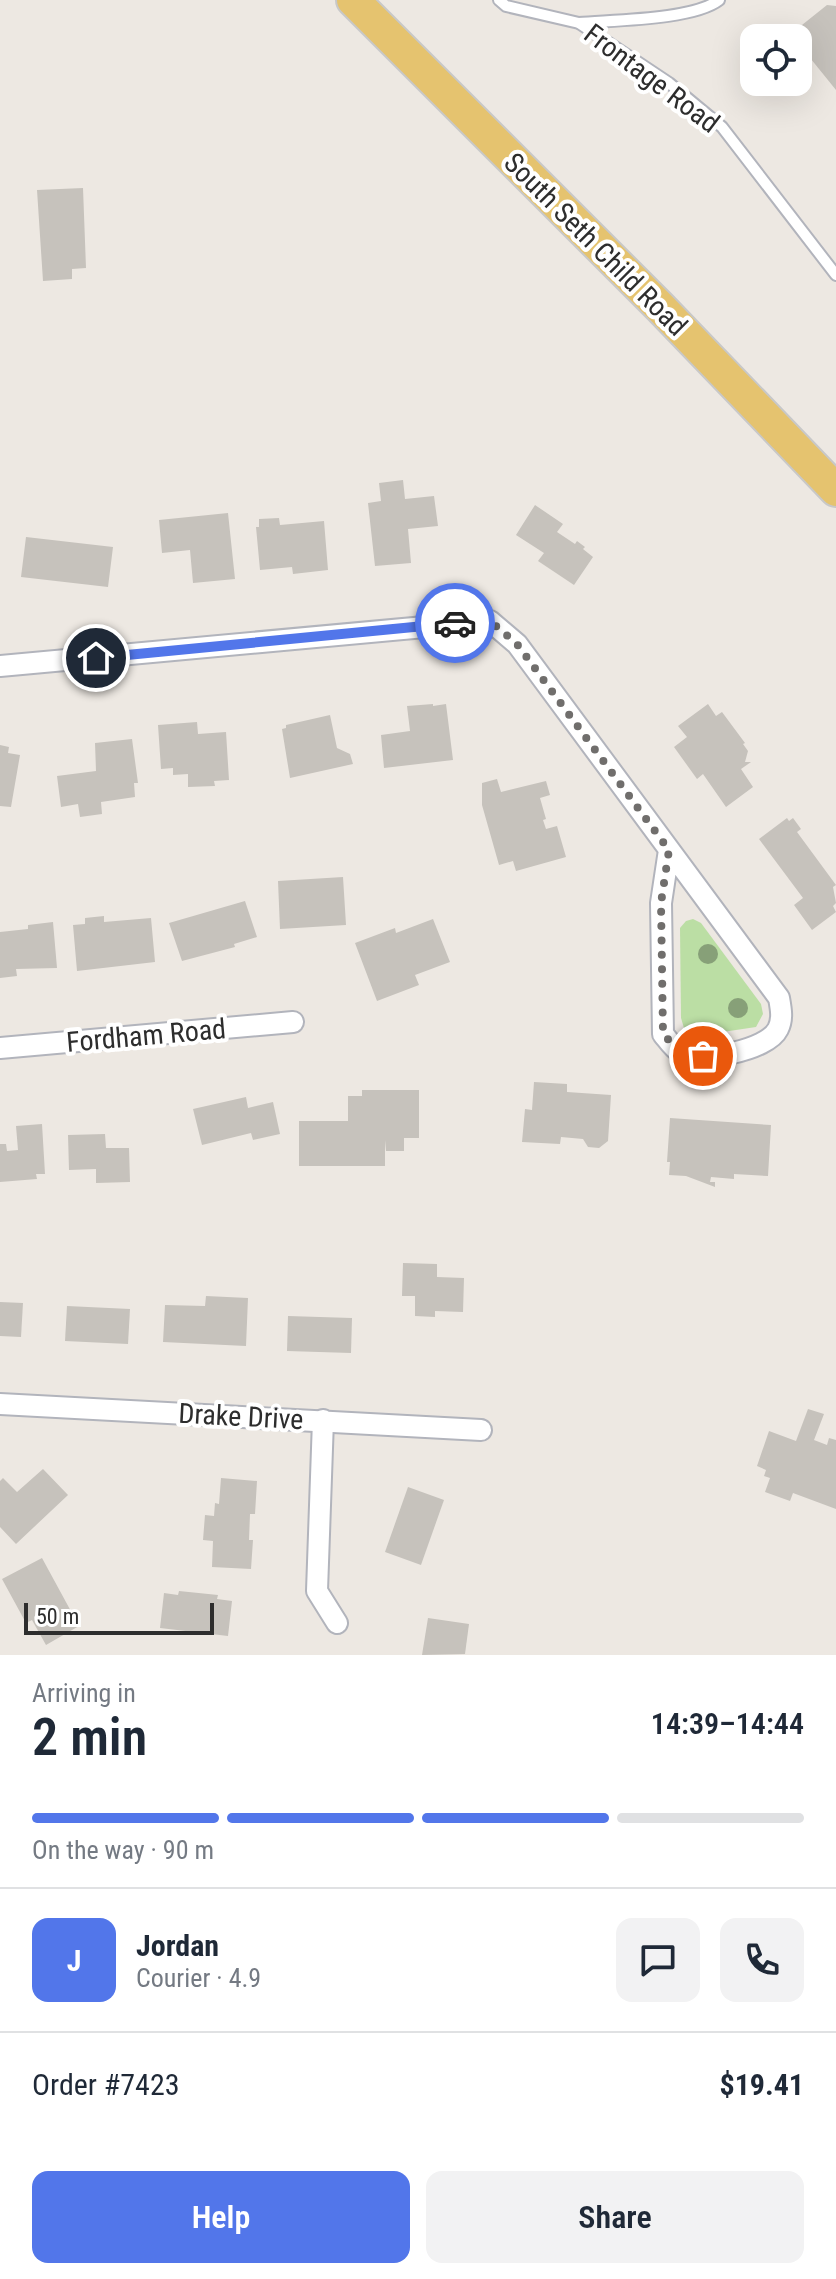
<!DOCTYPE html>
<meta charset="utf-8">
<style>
body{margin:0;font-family:"Roboto Condensed",sans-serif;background:#f2f2f3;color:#1f2937;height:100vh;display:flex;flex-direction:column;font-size:30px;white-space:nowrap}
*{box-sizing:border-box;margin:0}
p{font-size:26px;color:#747a83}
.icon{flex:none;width:44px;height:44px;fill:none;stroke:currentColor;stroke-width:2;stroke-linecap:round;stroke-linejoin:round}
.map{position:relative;height:1655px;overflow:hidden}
.sheet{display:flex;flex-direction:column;background:#fff;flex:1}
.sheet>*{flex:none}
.tools{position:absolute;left:740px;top:24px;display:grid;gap:16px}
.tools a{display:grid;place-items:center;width:72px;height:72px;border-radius:16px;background:#fff;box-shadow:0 8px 32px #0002;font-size:40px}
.scale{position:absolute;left:24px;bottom:20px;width:190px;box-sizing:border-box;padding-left:8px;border:4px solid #2d2d2d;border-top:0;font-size:22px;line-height:28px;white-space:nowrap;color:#2d2d2d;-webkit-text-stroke:6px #fff;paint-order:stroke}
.pin{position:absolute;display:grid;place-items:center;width:68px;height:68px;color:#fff;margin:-34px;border:4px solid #fff;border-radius:50%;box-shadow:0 2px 8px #0007}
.courier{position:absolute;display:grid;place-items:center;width:80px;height:80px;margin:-40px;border:6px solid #5276ea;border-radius:50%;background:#fff;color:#222;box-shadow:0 2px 10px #0007}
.overview em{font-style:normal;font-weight:600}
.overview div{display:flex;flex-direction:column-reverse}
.overview{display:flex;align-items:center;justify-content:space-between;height:136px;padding:0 32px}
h1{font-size:52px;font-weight:600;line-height:60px}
.bar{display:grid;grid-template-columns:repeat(4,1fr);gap:12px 8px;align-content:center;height:96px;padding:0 32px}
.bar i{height:10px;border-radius:6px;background:#e0e1e3}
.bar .selected{background:#5276ea}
.bar p{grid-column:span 4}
.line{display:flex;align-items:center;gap:20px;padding:0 32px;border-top:2px solid #e0e1e3}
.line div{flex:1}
.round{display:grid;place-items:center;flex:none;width:84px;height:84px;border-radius:16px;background:#f2f2f3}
.cta{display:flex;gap:16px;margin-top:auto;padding:16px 32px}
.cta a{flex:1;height:92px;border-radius:16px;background:#5276ea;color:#fff;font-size:32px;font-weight:600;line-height:92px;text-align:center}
.cta a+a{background:#f2f2f3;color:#1f2937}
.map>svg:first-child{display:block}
</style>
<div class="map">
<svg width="836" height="1655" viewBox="0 0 836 1655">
<rect width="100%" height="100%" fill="#ede8e2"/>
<path fill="#bbdea4" d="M693,919L701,923L761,1004L763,1014L756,1027L696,1036L684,1028L681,1018L680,928L686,921Z"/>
<g fill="#c6c2bc">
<path d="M827,5L836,6V90L798,43V38H794L789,32L797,29Z"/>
<path d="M83,188L86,268L72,269V279L43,281L37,190Z"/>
<path d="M403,480L405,499L434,496L438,526L408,529L411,563L375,566L368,503L381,501L379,483Z"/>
<path d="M535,505L563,524L557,532L575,544L577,541L585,547L583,549L593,557L574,585L538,561L544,553L516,535Z"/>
<path d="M228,513L235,579L193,583L190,550L162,553L159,520Z"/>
<path d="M279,518L280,525L324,521L328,570L293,574L292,567L260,570L256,527H259V519Z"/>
<path d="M26,537L113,547L108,587L21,577Z"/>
<path d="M433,704V706L446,704L453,760L384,768L381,735L410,731L407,706Z"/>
<path d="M708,704L716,716L722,712L745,743L743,744L748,751L745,762H751L741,769L753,787L726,807L703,774L697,779L674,747L687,737L678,726Z"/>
<path d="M330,715L337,748L350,754L353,764L290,778L282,729L286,728V725Z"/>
<path d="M197,722L198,734L226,732L229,780L214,781L215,786L188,787V774L173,775V768L161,769L158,725Z"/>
<path d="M132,739L138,783H134L135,797L101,802L102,814L80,817L78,804L61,807L57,776L96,771L95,743Z"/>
<path d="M0,745L9,747L8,753L20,755L11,807L0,806Z"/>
<path d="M497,779L501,792L546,781L550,795L540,798L546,819L543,820L546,829L557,826L566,857L516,871L513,861L499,865L482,805V783Z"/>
<path d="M787,818L789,821L793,818L801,829L797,832L836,885L833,887L836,903L833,906L836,912L812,930L794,905L803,898L759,839Z"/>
<path d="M343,877L346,925L280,929L278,881Z"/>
<path d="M245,901L257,937L234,944L235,947L182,961L169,923Z"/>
<path d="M104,916V922L151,918L155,962L77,971L73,925L85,924V918Z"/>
<path d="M433,919L450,962L415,975L419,985L377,1001L355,943L395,928L396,933Z"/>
<path d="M53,922L57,968L16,969L17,976L0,978V932L28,929V925Z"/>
<path d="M534,1082L567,1084V1092L611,1095L608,1141L599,1148L588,1147L583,1139L561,1137L560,1144L522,1142L525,1109L532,1110Z"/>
<path d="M362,1090H419V1138H404V1151H386L385,1140V1166H299V1121H348V1096H362Z"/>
<path d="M246,1097L248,1108L273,1102L280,1134L253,1140L251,1133L202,1145L193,1109Z"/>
<path d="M670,1118L771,1125L768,1176L734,1174V1179L711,1177L710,1182H715V1187L686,1176L669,1175L670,1162H667Z"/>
<path d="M42,1124L45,1174H36L37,1179L0,1182V1144H6L7,1151L18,1150L16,1126Z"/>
<path d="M105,1134L106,1148H129L130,1182L96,1183V1169L69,1170L68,1135Z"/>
<path d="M403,1263L437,1264V1277L464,1278L463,1312L435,1311V1317L415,1316V1296H402Z"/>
<path d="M206,1296L248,1298L246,1346L163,1342L165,1305L205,1306Z"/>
<path d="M0,1302L23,1303L21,1337L0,1336Z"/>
<path d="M67,1306L130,1309L128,1344L65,1341Z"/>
<path d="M288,1316L352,1318L351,1353L287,1351Z"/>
<path d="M808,1409L824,1414L814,1440L827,1445L829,1438L836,1440V1509L793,1493L790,1501L765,1492L770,1478L764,1476L766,1470L757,1466L769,1431L796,1441Z"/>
<path d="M43,1469L68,1495L16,1544L0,1527V1481L3,1478L17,1492Z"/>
<path d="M221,1478L257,1481L255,1514H250L249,1540H253L251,1569L212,1567L213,1541L203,1540L205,1515L214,1516L215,1503L219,1504Z"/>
<path d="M408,1487L444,1500L421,1565L385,1552Z"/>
<path d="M42,1558L79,1626L46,1645L32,1620L26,1623L2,1579Z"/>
<path d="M179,1591L218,1595L217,1599L232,1601L228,1636L160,1628L164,1593L178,1595Z"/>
<path d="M428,1618L469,1624L465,1654L422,1655Z"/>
</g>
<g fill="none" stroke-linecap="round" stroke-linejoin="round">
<g stroke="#b2b4bc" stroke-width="14">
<g id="service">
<path d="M499,0L506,6L579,23L669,83L722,127L836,275"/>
<path d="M579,23C613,20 693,20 719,0"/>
</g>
</g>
<g stroke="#b2b4bc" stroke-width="24">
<g id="minor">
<path d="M0,666L490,621L517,644L779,998C781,1009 783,1019 778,1029C767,1051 701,1063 680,1052C673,1048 668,1040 663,1034L661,903L669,850"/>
<path d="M0,1048L293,1022"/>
<path d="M0,1404L481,1430"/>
<path d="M323,1420L317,1591L337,1623"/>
</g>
</g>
<g stroke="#c8c8c8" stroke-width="36">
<path id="primary" d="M353,0L660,307L836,490"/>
</g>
<use href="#service" stroke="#fff" stroke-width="10"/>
<use href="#minor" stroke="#fff" stroke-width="20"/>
<use href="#primary" stroke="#e5c36f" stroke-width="32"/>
</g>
<g fill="#87a078">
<circle cx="708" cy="954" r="10"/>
<circle cx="738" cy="1008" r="10"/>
</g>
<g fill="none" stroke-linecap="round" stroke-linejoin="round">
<path stroke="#706e6c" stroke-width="8" stroke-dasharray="0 14.4" d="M455,623L490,621L517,644L669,850L661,903L663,1034L681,1053L703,1056"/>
<path stroke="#5276ea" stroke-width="10" d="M96,658L455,623"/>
</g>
<g text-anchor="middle" stroke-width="8" stroke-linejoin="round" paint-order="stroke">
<g font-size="28" fill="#2d2d2d" stroke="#fff">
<text transform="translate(652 78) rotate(37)" y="10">Frontage Road</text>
<text transform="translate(596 244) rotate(45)" y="10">South Seth Child Road</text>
<text transform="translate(146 1035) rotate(-5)" y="10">Fordham Road</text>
<text transform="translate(241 1416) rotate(3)" y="10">Drake Drive</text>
</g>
</g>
</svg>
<div class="tools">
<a><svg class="icon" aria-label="locate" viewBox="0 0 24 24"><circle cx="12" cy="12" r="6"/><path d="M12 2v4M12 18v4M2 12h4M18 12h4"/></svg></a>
</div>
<div class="scale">50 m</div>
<div class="pin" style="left:703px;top:1056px;background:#ea580c"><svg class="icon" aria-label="bag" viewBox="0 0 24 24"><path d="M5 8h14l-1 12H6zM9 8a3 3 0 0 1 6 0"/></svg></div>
<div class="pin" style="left:96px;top:658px;background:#1f2937"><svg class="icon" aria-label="home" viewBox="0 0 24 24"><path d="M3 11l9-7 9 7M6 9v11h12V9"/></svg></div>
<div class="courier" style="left:455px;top:623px"><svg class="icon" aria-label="car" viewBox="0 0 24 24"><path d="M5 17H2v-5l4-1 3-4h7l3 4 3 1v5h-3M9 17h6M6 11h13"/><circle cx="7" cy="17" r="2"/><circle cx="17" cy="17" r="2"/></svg></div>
</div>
<section class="sheet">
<div class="overview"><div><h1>2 min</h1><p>Arriving in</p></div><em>14:39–14:44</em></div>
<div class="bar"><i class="selected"></i><i class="selected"></i><i class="selected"></i><i></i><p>On the way · 90 m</p></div>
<div class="line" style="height:144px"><b class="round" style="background:#5276ea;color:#fff">J</b><div><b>Jordan</b><p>Courier · 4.9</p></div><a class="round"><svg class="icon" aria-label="chat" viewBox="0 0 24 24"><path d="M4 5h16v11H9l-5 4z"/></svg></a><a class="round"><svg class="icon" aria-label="phone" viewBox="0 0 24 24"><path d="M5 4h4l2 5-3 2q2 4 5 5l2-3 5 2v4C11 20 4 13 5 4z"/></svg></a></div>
<div class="line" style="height:104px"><div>Order #7423</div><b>$19.41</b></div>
<div class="cta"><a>Help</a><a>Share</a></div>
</section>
